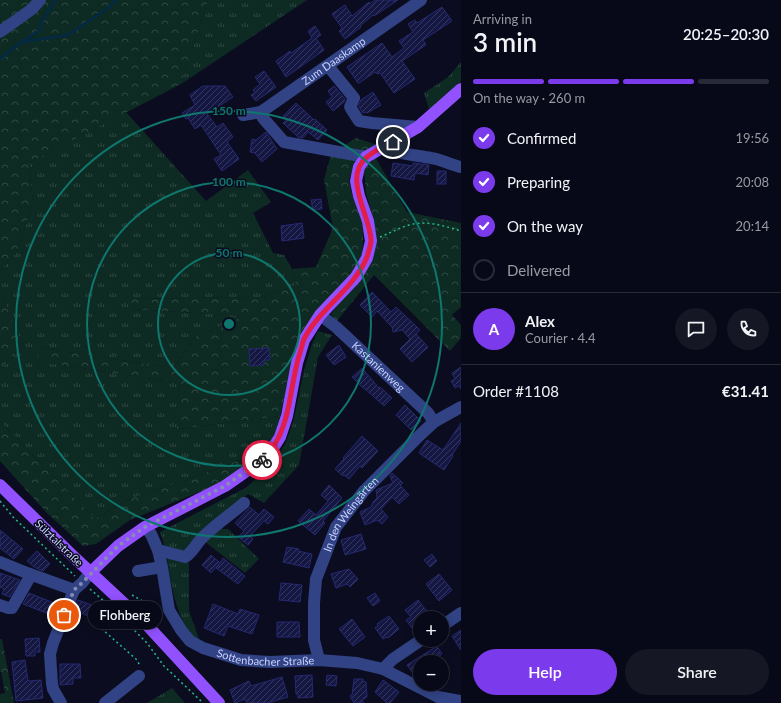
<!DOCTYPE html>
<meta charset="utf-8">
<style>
body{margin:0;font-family:Lato,sans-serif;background:#161725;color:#f1f3f6;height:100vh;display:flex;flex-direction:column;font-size:15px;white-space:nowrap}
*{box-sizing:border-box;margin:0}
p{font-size:13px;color:#989aa2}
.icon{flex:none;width:22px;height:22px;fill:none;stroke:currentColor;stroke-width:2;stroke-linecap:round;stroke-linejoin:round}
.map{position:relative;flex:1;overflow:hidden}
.panel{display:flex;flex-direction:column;background:#080918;width:320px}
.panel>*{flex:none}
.buttons{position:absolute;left:413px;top:611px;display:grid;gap:8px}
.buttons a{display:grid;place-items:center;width:36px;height:36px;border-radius:50%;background:#080918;box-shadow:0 2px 10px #0003,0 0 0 1px #292a37;font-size:20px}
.pin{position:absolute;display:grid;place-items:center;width:34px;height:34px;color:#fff;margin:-17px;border:2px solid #fff;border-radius:50%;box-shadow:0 1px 4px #0007}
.courier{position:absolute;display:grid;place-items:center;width:40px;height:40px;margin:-20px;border:3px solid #e11d48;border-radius:50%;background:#fff;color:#222;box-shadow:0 1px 5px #0007}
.bubble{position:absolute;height:28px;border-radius:14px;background:#080918;box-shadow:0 2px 10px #0003,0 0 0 1px #292a37;font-size:13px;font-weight:600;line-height:28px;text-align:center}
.overview em{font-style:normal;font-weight:600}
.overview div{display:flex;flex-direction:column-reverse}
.overview{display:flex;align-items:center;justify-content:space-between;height:68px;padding:0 12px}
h1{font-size:26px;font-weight:600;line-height:30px}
.bar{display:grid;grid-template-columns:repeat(4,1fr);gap:6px 4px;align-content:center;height:48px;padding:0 12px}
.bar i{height:5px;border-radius:3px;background:#292a37}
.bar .active{background:#7c3aed}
.bar p{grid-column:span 4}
.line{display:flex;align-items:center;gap:10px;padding:0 12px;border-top:1px solid #292a37}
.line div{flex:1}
.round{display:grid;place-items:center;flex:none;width:42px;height:42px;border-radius:21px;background:#161725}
ol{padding:0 12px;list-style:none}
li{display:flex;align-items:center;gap:12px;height:44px}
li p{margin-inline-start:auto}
li .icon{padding:4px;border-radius:50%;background:#7c3aed;color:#fff;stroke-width:4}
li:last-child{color:#989aa2}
li i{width:22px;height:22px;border:2px solid #292a37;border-radius:50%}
.button{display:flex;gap:8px;margin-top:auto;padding:8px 12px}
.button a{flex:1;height:46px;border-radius:24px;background:#7c3aed;color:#fff;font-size:16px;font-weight:600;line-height:46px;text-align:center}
.button a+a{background:#161725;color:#f1f3f6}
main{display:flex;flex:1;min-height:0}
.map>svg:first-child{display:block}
</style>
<main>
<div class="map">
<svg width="461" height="703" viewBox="0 0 461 703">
<defs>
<pattern id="grass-tufts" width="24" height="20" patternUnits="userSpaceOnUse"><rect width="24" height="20" fill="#0d2b22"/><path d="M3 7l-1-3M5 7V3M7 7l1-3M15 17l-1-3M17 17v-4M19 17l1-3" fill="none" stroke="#2f4943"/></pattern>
<pattern id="forest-crowns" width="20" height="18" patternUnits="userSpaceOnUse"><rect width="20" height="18" fill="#0d2b22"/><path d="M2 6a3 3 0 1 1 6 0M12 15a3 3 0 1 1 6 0" fill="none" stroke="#2f4943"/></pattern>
<pattern id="building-hatch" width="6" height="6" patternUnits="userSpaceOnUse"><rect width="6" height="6" fill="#151743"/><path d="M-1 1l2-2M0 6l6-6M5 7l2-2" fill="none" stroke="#36385f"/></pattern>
</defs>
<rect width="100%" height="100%" fill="#0b0c20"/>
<g fill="url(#grass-tufts)">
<path d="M208,0H307L181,84Z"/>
<path d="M461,62V81L429,109L424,93L448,77Z"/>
<path d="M126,112L206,201L248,170L271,202L253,213L273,253L284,255L292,269L296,285L264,297L132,299V309L245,316L195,337L173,368L42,348L36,361L179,383L178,429L280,416L275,434L266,450L195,477L127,500L95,519L0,421V369L23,345L0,291V271L17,252L33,203L29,163Z"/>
<path d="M318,331L332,335L318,357L299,465L264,503L248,494L190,543L187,552L189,565V611L199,639L189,635C185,626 180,616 177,606C169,582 169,556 160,532L247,487L272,463L285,444L293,423L304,370L312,344Z"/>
<path d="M218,529H228L259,559L245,573L204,541Z"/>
<path d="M172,688L185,703H147Z"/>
</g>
<g fill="url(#forest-crowns)">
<path d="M0,0H208L181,84L29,163L33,203L17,252L0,271Z"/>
<path d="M356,138L377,145L361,154L349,179L352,195L364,225L362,256L351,276L293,359L280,416L177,429L179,383L35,361L42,348L173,368L195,337L244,316L132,309V299L264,297L296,285L292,269L316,267L333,228L324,180L331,154Z"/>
<path d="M375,157L407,212L461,223V307L452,315L461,325V338L450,351L374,275L336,322L331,314L358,279L374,222L366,193L364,170Z"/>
<path d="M0,291L23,345L0,369Z"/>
<path d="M0,417V421L95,519L127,500L195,477L266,450L244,469L224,482L130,520L96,544L83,546L46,512L0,461Z"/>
<path d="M0,639H2L14,703H0V694L5,693L1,672H0Z"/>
</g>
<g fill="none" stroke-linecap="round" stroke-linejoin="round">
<g stroke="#042940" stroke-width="3">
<path d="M23,41L40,30L41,23L55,0"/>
<path d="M0,59L21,42L68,35L108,8L116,0"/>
</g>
</g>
<g fill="url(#building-hatch)" stroke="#252971">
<path d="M375,0H398L374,16L373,15L360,26L361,27L345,39L339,31L342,28L332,14L345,5L352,16L369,2L370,4Z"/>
<path d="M442,7L452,21L423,40L426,45L402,61L415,79L394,93L380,73L377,74L375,72L359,83H358L347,67L382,43L392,57L404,48L399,41L413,32L408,24L415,20L417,23Z"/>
<path d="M315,26L321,35L316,38L324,50L286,77L276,61L290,51L291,53L312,38L308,31Z"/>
<path d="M264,71L276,87L256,101L251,95L255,93L253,90L260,84L255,77Z"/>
<path d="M203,86H225L233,97L207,114L217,127L223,123L233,137L227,142L239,159L222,171L214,159L221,155L201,125L195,129L188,118L186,119L182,113L195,105L190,95Z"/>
<path d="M334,86L345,99L344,102L333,111L326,102L332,97L328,91Z"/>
<path d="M373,92L381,105L367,113L366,112L363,113L358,106L361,100Z"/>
<path d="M296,103L314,120L315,119L327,130L318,140L308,132L303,138L298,137L283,123L287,119L283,116Z"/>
<path d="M266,132L277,149L262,162L255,153L250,152L252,139L256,140Z"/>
<path d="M393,163L413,166V163L429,165L428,175L415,173L414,180L391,176Z"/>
<rect x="437" y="171" width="9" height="13"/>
<path d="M321,199L322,209L313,210L311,200Z"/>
<path d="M302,223L304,238L282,241L281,226Z"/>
<path d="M372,292L391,312L396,307L420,330L416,334L428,347L412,362L400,349L410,339L402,330L393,332L392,327L377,311L372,317L360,305Z"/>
<path d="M339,345L346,357L334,365L326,355Z"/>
<path d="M269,348L270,360H264V365L250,366L249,349Z"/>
<path d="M461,367V389L459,386L455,388L451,381L455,379L452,373Z"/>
<path d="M362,368L379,388L380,387L392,398L384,406L364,388H363L352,377Z"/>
<path d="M405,405L421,421L411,430L396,415Z"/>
<path d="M461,423V441L452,455L453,456L444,470L419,453L427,440L443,450Z"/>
<path d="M362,436L378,451L362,468L360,466L349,479L344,475L343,476L335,469L344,459L343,458Z"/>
<path d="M392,473L403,483L400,485L409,495L399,504L392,497L381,509L388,517L382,524L377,520L365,525L360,512L371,507L373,502L377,498L376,490L393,483L390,476Z"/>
<path d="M329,485L342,498L323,521L325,523L315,535L298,521L309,509L316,515L328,501L321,495Z"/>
<path d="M250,507L259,515L264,509L274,517L268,524L264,521L250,536L253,539L248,545L238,537L244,531L235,523Z"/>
<path d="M0,530L23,549L14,559L0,548Z"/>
<path d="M361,534L366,549L345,555L341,540Z"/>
<path d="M287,547L299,549L298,551L312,554L309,568L283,562Z"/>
<path d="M37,551L50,564L43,571L34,567L27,561Z"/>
<path d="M432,554L437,561L430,567L424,560Z"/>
<path d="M211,555L220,563L223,558L245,576L238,584L216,568L220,563L211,573L202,565Z"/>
<path d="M349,569L358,579L350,587L347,584L336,588L331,574Z"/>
<path d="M0,573L20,580L10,597L2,594L4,589L0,587Z"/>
<path d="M439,574L452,590L439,601L426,584Z"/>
<path d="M281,583L302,585L300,602L279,600Z"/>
<path d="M29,593L54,603L49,614L23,604Z"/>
<path d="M375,593L380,601L373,606L367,598Z"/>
<path d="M78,600L100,608L96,619L81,613L76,624L69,622Z"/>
<path d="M418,600L430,615L426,618H420V622L412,628L406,620L411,617L405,610Z"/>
<path d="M213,604L238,614L240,609L259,615L252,634L228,626L224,636L204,628Z"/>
<path d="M389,616L399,629L388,638L387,637L383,639L375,628L378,626L377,624Z"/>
<path d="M352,619L365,637L353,646L339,629Z"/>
<path d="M277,622H299L300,637H277Z"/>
<path d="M461,630V650L452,636Z"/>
<path d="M39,638L40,652H35V656H26L25,639Z"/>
<path d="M437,646L442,654L438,657L439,658L434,662H420L413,673L407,665Z"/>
<path d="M25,660L28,681L41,680L43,698L16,701L12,662Z"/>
<path d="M60,664H80L81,678H73V684L60,685Z"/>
<path d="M312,675L313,697L298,698V694H296L295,676Z"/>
<path d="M327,675L337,676L336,686L326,685Z"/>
<path d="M282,677L288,697L268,703H247L245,699L235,703L230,690L249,681L251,686Z"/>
<path d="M354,679H363V681L366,682L367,697L362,700L364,703H354L350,696L352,695Z"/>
<path d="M383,680L399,692L390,703H387L375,692Z"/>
</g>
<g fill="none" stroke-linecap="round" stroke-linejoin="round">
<g stroke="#22bb8b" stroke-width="1.5" stroke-dasharray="2 3" stroke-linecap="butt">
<path d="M380,237C390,233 399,228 409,225C426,220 445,226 461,231"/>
<path d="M0,501L13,517L75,576"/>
<path d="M90,589L105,602"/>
<path d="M132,595L146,603L160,617"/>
<path d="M117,613L147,643L164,666L201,701"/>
<path d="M94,622L137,660L140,666"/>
</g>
<g stroke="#314384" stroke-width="12">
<path d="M0,32L32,9L40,0"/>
<path d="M328,66L354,98L350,107L359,121L372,123L418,127"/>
<path d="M261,112L263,118L284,142L366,157"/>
<path id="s1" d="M243,115L261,112L421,0"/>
<path d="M381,149C398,153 413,155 431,158C441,159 450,165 461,167"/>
<path id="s2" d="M320,315L336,327L428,413L434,422"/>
<path id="s3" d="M145,527L151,534L158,550L162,567L169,610L181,630L190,641L203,648L241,660L270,662L319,660L357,663L383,669L438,697L461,701"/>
<path d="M158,550L185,557C192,553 196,544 202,538C215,525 230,515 244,503"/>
<path d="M0,562L27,573L74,590"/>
<path d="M138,571L162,567"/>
<path d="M0,605L8,608H12L31,575"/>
<path d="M442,626L461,613"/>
<path id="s4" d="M319,660L314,640V603L316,579L336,527L364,491L421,434L434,422L461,407"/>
<path d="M383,669L393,659L421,640"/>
<path d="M61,703L53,689L52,684L50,654L53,643L74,590L82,583L90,573"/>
<path d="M105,703L139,676"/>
</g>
<g stroke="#9151ff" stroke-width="12">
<path d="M0,485L76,559L147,625L219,703"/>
<path d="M90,573L118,546L145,527L225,486L268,456L280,437L287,416L297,363L304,340L320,315L356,277L367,258L371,241L368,221L359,196L356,181L359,167L366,157L418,127L461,89"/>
</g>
</g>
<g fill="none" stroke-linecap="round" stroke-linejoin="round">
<path stroke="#878db1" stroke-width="4" stroke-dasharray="0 7.2" d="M64,615L74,590L82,583L118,546L145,527L225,486L262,460"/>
<path stroke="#e11d48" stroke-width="5" d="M262,460C268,455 271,450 275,444C291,417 290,386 299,356C301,351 302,344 304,339C320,308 354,289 367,257C368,253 371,245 371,240C370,215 342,177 367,157C374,151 384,146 393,142"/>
</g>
<g fill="none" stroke="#0f766e" stroke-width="2">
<circle cx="229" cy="324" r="71"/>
<circle cx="229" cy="324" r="142"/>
<circle cx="229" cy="324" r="213"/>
</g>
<g text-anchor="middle" stroke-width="3" stroke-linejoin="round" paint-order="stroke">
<g font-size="11" fill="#cad2ff" stroke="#0b0c20">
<text dy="4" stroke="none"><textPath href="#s1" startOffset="107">Zum Daaskamp</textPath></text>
<text dy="4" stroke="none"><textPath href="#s2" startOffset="78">Kastanienweg</textPath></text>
<text dy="4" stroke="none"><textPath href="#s4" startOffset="156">In den Weingärten</textPath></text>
<text transform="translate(59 543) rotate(44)" y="4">Sülztalstraße</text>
<text dy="4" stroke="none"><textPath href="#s3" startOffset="204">Sottenbacher Straße</textPath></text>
</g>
</g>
<circle cx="229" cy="324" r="6" fill="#0f766e" stroke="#0b0c20" stroke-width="2"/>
<g font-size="12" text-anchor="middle" font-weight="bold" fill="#0f766e" stroke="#0b0c20" stroke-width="3" stroke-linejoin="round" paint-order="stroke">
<text x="229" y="115">150 m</text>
<text x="229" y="186">100 m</text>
<text x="229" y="257">50 m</text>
</g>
</svg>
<div class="buttons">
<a>+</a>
<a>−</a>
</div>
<div class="pin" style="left:64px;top:615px;background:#ea580c"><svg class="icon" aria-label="bag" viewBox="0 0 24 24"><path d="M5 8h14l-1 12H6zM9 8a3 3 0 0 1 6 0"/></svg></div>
<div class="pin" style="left:393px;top:142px;background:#1f2937"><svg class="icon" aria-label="home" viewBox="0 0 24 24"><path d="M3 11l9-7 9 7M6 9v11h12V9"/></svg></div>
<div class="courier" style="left:262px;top:460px"><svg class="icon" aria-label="bike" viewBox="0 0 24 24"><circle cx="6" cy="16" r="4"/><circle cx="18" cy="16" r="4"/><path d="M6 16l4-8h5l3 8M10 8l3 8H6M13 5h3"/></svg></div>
<div class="bubble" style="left:88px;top:601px;width:74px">Flohberg</div>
</div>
<section class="panel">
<div class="overview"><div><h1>3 min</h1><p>Arriving in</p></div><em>20:25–20:30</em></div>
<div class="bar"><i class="active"></i><i class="active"></i><i class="active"></i><i></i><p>On the way · 260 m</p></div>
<ol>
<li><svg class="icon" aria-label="check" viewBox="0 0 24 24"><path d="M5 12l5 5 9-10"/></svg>Confirmed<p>19:56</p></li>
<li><svg class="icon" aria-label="check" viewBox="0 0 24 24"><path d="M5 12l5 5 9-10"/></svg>Preparing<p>20:08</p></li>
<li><svg class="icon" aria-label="check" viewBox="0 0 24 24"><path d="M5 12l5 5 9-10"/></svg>On the way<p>20:14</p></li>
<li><i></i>Delivered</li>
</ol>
<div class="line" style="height:72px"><b class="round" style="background:#7c3aed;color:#fff">A</b><div><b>Alex</b><p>Courier · 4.4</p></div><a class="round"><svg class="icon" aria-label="chat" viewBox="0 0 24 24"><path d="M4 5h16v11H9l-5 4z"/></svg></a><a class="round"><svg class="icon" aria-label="phone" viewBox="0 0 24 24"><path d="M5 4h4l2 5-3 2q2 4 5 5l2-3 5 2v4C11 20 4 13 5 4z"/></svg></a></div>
<div class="line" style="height:52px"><div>Order #1108</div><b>€31.41</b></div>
<div class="button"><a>Help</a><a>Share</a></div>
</section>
</main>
